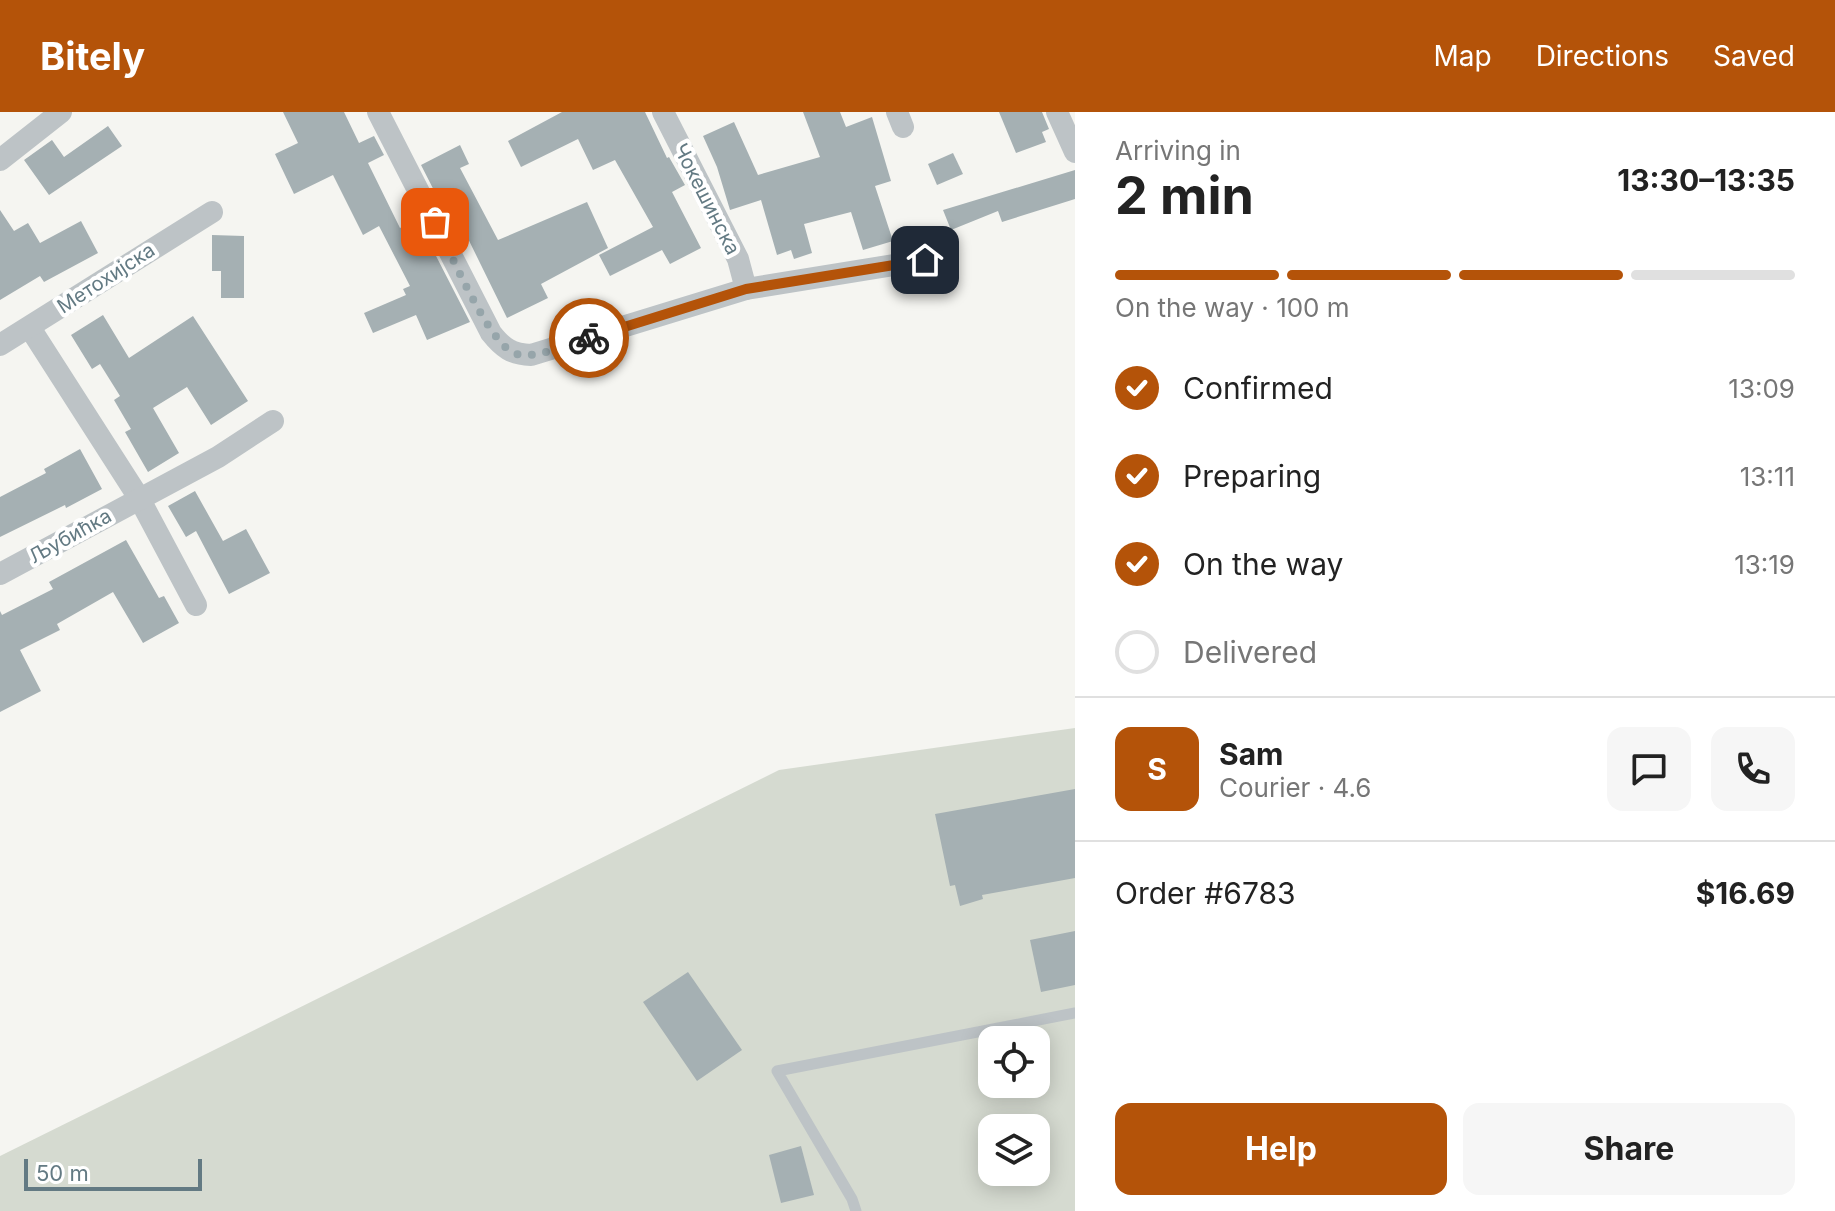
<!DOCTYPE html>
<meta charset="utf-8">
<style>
body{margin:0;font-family:Inter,sans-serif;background:#f6f6f6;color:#222;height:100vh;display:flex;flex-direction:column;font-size:30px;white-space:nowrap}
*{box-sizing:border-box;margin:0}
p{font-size:26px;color:#767676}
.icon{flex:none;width:44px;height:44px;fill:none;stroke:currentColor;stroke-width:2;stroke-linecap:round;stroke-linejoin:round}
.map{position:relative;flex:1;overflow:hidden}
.side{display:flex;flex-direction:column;background:#fff;width:760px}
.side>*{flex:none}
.fabs{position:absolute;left:978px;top:914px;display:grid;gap:16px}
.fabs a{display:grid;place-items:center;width:72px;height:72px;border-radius:16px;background:#fff;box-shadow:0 4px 20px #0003;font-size:40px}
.scale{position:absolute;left:24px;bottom:20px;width:178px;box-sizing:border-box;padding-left:8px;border:4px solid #637a83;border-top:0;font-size:22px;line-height:28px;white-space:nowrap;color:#637a83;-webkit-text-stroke:6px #fff;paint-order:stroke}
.pin{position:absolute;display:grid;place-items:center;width:68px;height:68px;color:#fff;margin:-34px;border-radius:16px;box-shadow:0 4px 12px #0006}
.courier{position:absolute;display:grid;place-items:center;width:80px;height:80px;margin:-40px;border:6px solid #b45309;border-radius:50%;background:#fff;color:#222;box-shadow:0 2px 10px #0007}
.headline em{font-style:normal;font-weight:700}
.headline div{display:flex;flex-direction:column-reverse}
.headline{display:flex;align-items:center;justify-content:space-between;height:136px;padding:0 40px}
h1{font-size:52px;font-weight:700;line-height:60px}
.bar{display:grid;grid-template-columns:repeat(4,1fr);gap:12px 8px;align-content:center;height:96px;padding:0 40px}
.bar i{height:10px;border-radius:6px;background:#e0e0e0}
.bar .active{background:#b45309}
.bar p{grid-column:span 4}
.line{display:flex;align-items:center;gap:20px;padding:0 40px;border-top:2px solid #e0e0e0}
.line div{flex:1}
.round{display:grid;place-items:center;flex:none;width:84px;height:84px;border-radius:16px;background:#f6f6f6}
ol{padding:0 40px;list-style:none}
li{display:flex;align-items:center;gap:24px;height:88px}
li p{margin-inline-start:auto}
li .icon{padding:8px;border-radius:50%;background:#b45309;color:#fff;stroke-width:4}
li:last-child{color:#767676}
li i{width:44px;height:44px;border:4px solid #e0e0e0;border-radius:50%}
.cta{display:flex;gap:16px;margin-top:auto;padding:16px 40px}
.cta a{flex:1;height:92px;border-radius:16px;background:#b45309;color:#fff;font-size:32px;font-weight:700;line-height:92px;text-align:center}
.cta a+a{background:#f6f6f6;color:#222}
header{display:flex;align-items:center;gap:48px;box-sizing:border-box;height:112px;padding:0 40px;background:#b45309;color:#fff}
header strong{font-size:38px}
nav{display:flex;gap:44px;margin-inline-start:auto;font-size:28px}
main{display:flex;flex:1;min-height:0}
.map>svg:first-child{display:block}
</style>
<header>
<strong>Bitely</strong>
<nav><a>Map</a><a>Directions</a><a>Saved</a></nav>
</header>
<main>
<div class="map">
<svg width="1075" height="1099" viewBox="0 0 1075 1099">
<rect width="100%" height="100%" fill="#f5f5f1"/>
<path fill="#d5dad0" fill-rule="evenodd" d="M1075,616V1099H0V1044L779,658ZM992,928H1036V972H992ZM992,1016H1036V1060H992Z"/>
<g fill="#a5b0b3">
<path d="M283,0H344L359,31L374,24L384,43L368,51L400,116L417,107L470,210L427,228L416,203L373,221L364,201L406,183L403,177L410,174L379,114L363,123L333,63L294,82L275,42L298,31Z"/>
<path d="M562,0H645L667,46L669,45L685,73L672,80L701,136L670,152L662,138L610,164L599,143L653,115L615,48L593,58L578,27L521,55L508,29Z"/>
<path d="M803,0H840L846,15L872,5L891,69L875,74L893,129L863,138L851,100L804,112L812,141L794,147L791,138L777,143L761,88L730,98L717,55L703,24L734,10L758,63L820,45Z"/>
<path d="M999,0H1042L1049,17L1042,20L1046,30L1016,41Z"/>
<path d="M108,14L122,34L49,83L24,48L52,28L64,45Z"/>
<path d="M460,33L469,52L460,56L498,128L587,90L608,136L541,172L548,186L507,206L453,96L445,100L421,53Z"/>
<path d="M953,41L963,62L937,73L928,52Z"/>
<path d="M1075,58V87L1002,110L998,99L951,118L943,98Z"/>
<path d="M0,98L14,119L28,111L40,131L81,109L98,141L44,170L40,164L0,188Z"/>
<path d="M212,123L244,124V186H221V159H212Z"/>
<path d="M103,203L129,246L193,204L248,289L211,313L187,275L153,296L179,341L148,360L125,320L131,317L114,288L120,284L100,252L92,257L71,223Z"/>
<path d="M80,337L102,377L66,396L65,393L0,425V385L46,361L44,357Z"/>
<path d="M195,379L223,429L246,417L270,461L229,482L196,419L186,425L168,394Z"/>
<path d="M126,428L159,486L164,484L179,511L143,531L113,480L57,512L60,518L20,538L41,579L0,600V499L2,503L53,477L49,470Z"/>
<path d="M1075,677V766L982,783L983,787L960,794L955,773L950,774L935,702Z"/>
<path d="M1075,819V873L1041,880L1030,828Z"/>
<path d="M688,860L742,938L697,969L643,890Z"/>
<path d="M801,1034L814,1083L781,1091L769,1043Z"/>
</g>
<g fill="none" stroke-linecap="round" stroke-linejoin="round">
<path stroke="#bdc3c6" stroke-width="11" d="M856,1099L852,1087L777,959L1075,901"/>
<g stroke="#bdc3c6" stroke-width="22">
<path d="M378,0L491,221C503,236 511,242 531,243L746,177L925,148"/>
<path d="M663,0L738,147L746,177"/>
<path d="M897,0L903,15"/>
<path d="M1057,0L1075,40"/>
<path d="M0,48L61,0"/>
<path d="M30,216L139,386L196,493"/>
<path d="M0,233L212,100"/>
<path d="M0,462L218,345L273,309"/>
</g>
</g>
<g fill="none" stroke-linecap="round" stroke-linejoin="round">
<path stroke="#96a5aa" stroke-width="8" stroke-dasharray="0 14.4" d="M435,110C449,137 490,235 516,242C538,247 568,232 589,226"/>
<path stroke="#b45309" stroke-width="10" d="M589,226L746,177L925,148"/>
</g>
<g text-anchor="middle" stroke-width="8" stroke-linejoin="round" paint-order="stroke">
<g font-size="20" fill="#637a83" stroke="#fff">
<text transform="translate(707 87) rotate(63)" y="7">Чокешинска</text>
<text transform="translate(106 166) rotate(-33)" y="7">Метохијска</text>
<text transform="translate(70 424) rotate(-29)" y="7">Љубићка</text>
</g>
</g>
</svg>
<div class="fabs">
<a><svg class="icon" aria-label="locate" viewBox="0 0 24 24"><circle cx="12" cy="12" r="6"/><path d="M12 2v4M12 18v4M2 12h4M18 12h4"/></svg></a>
<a><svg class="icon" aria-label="layers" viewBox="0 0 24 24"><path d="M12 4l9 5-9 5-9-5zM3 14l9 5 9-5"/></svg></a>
</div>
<div class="scale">50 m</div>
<div class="pin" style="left:435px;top:110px;background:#ea580c"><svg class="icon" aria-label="bag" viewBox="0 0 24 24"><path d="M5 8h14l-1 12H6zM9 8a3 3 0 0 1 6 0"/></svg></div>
<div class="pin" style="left:925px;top:148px;background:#1f2937"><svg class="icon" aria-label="home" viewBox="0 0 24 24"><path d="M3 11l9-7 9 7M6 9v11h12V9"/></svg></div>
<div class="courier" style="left:589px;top:226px"><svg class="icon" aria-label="bike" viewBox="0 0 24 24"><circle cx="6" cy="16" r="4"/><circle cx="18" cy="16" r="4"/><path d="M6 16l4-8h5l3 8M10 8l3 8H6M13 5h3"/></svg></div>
</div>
<section class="side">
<div class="headline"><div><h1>2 min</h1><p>Arriving in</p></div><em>13:30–13:35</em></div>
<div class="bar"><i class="active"></i><i class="active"></i><i class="active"></i><i></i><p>On the way · 100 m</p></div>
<ol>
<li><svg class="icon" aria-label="check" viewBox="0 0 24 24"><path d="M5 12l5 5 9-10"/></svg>Confirmed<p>13:09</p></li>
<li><svg class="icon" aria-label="check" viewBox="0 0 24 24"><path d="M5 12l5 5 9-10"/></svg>Preparing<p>13:11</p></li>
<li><svg class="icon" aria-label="check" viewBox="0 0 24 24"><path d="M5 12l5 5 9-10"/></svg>On the way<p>13:19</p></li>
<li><i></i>Delivered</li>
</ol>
<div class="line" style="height:144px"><b class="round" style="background:#b45309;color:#fff">S</b><div><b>Sam</b><p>Courier · 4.6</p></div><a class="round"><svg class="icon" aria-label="chat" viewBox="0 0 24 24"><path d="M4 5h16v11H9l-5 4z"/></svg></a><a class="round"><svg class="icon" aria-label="phone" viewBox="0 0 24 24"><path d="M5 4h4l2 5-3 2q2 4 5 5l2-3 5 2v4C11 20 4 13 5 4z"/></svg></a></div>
<div class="line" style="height:104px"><div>Order #6783</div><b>$16.69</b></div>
<div class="cta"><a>Help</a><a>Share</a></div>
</section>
</main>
